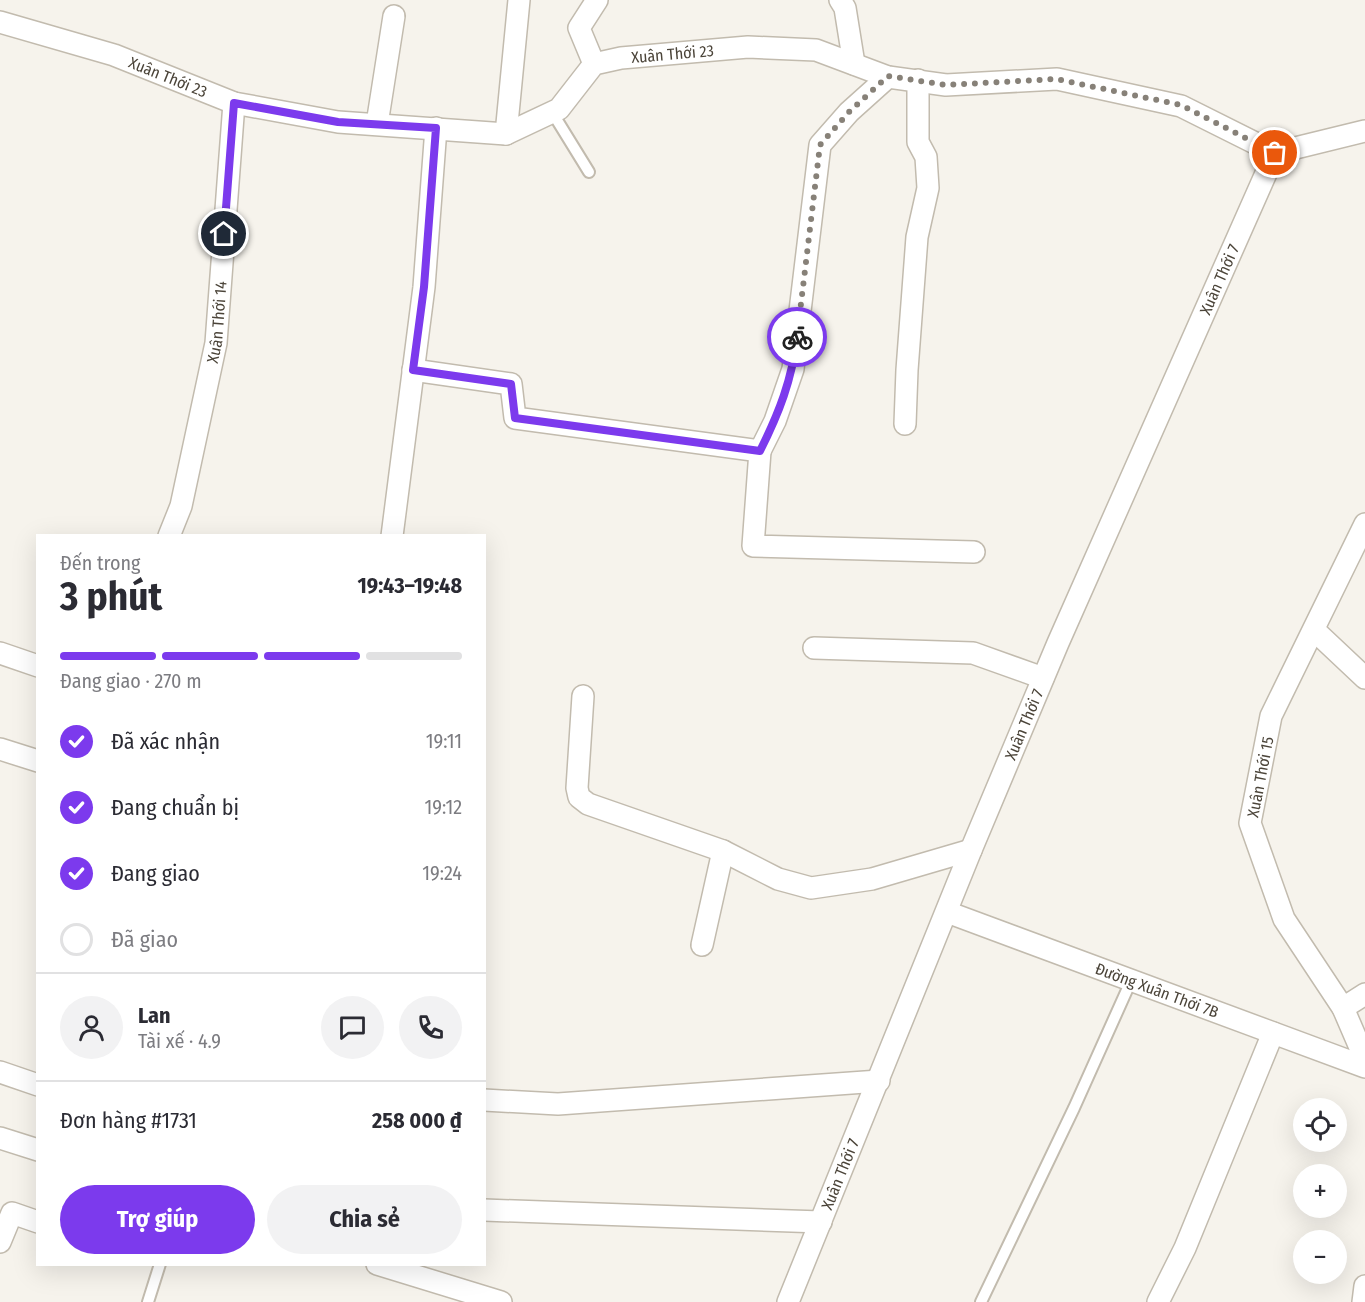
<!DOCTYPE html>
<html lang="vi">
<meta charset="utf-8">
<style>
body{margin:0;font-family:"Fira Sans Condensed",sans-serif;background:#f2f2f3;color:#2b2b33;height:100vh;display:flex;flex-direction:column;font-size:22px;white-space:nowrap}
*{box-sizing:border-box;margin:0}
p{font-size:20px;color:#7c7c81}
.icon{flex:none;width:33px;height:33px;fill:none;stroke:currentColor;stroke-width:2;stroke-linecap:round;stroke-linejoin:round}
.map{position:relative;flex:1;overflow:hidden}
.sheet{position:absolute;left:36px;top:534px;width:450px;height:732px;display:flex;flex-direction:column;background:#fff;border-radius:0px;box-shadow:0 6px 24px #0002}
.sheet>*{flex:none}
.buttons{position:absolute;left:1293px;top:1098px;display:grid;gap:12px}
.buttons a{display:grid;place-items:center;width:54px;height:54px;border-radius:50%;background:#fff;box-shadow:0 6px 24px #0002;font-size:30px}
.pin{position:absolute;display:grid;place-items:center;width:51px;height:51px;color:#fff;margin:-26px;border:3px solid #fff;border-radius:50%;box-shadow:0 2px 6px #0007}
.courier{position:absolute;display:grid;place-items:center;width:60px;height:60px;margin:-30px;border:4px solid #7c3aed;border-radius:50%;background:#fff;color:#222;box-shadow:0 2px 8px #0007}
.overview em{font-style:normal;font-weight:700}
.overview div{display:flex;flex-direction:column-reverse}
.overview{display:flex;align-items:center;justify-content:space-between;height:102px;padding:0 24px}
h1{font-size:39px;font-weight:700;line-height:45px}
.bar{display:grid;grid-template-columns:repeat(4,1fr);gap:9px 6px;align-content:center;height:72px;padding:0 24px}
.bar i{height:8px;border-radius:4px;background:#e1e1e2}
.bar .current{background:#7c3aed}
.bar p{grid-column:span 4}
.line{display:flex;align-items:center;gap:15px;padding:0 24px;border-top:2px solid #e1e1e2}
.line div{flex:1}
.round{display:grid;place-items:center;flex:none;width:63px;height:63px;border-radius:32px;background:#f2f2f3}
ol{padding:0 24px;list-style:none}
li{display:flex;align-items:center;gap:18px;height:66px}
li p{margin-inline-start:auto}
li .icon{padding:6px;border-radius:50%;background:#7c3aed;color:#fff;stroke-width:4}
li:last-child{color:#7c7c81}
li i{width:33px;height:33px;border:3px solid #e1e1e2;border-radius:50%}
.cta{display:flex;gap:12px;margin-top:auto;padding:12px 24px}
.cta a{flex:1;height:69px;border-radius:36px;background:#7c3aed;color:#fff;font-size:24px;font-weight:700;line-height:69px;text-align:center}
.cta a+a{background:#f2f2f3;color:#2b2b33}
.map>svg:first-child{display:block}
</style>
<div class="map">
<svg width="1365" height="1302" viewBox="0 0 1365 1302">
<rect width="100%" height="100%" fill="#f6f3ec"/>
<g fill="none" stroke-linecap="round" stroke-linejoin="round">
<g stroke="#c2bbae" stroke-width="14">
<g id="service">
<path d="M552,112L589,172"/>
<path d="M148,1302L160,1264"/>
<path d="M981,1302L1074,1108L1131,981"/>
</g>
</g>
<g stroke="#c2bbae" stroke-width="24">
<g id="minor">
<path d="M840,0L845,8L854,64"/>
<path id="s1" d="M0,22L114,55L234,103L338,122L506,134L559,109L594,64L621,58L748,47L816,50L888,77L946,85L1057,79L1181,106L1275,153L1365,131"/>
<path d="M594,64L579,28L597,0"/>
<path d="M377,124L394,16"/>
<path d="M506,134L519,0"/>
<path d="M413,370L511,384L515,418L760,451L753,546L974,552"/>
<path d="M905,424L907,370L917,237L928,188L926,157L918,142V80"/>
<path d="M760,451L775,421L793,369L820,145L849,112L888,77"/>
<path d="M1365,524L1271,716L1250,823L1284,919L1343,1008L1365,1059"/>
<path id="s2" d="M169,536L181,506L216,343L234,103"/>
<path d="M392,536L424,287L436,128"/>
<path d="M1314,630L1365,678"/>
<path d="M814,648L973,653L1043,678"/>
<path d="M0,653L38,666"/>
<path d="M583,696L577,788L579,797L588,804L723,851L778,879L811,888L872,879L971,850"/>
<path d="M0,749L38,761"/>
<path id="s3" d="M947,912L1365,1067"/>
<path d="M702,945L723,851"/>
<path d="M1343,1008L1365,994"/>
<path d="M0,1072L38,1085"/>
<path d="M484,1100L558,1104L879,1081"/>
<path d="M0,1138L38,1150"/>
<path d="M484,1210L821,1222"/>
<path d="M0,1242L12,1213L38,1222"/>
<path d="M377,1264L501,1302"/>
<path id="s4" d="M788,1302L971,850L1058,643L1275,153"/>
<path d="M1158,1302L1185,1248L1273,1033"/>
<path d="M1363,1302L1365,1286"/>
</g>
</g>
<use href="#service" stroke="#fff" stroke-width="10"/>
<use href="#minor" stroke="#fff" stroke-width="21"/>
</g>
<g fill="none" stroke-linecap="round" stroke-linejoin="round">
<path stroke="#878178" stroke-width="6" stroke-dasharray="0 10.8" d="M797,337L820,145L849,112L888,76L946,85L1056,79L1181,105L1275,153"/>
<path stroke="#7c3aed" stroke-width="8" d="M224,234L234,103L338,122L436,128L424,287L413,370L511,384L515,418L760,451C779,413 792,380 797,337"/>
</g>
<g text-anchor="middle" stroke-width="6" stroke-linejoin="round" paint-order="stroke">
<g font-size="16" fill="#4b4439" stroke="#fff">
<text dy="6" stroke="none"><textPath href="#s1" startOffset="717">Xuân Thới 23</textPath></text>
<text dy="6" stroke="none"><textPath href="#s1" startOffset="177">Xuân Thới 23</textPath></text>
<text dy="6" stroke="none"><textPath href="#s4" startOffset="1110">Xuân Thới 7</textPath></text>
<text dy="6" stroke="none"><textPath href="#s2" startOffset="220">Xuân Thới 14</textPath></text>
<text dy="6" stroke="none"><textPath href="#s4" startOffset="624">Xuân Thới 7</textPath></text>
<text transform="translate(1260 777) rotate(-79)" y="6">Xuân Thới 15</text>
<text dy="6" stroke="none"><textPath href="#s3" startOffset="224">Đường Xuân Thới 7B</textPath></text>
<text dy="6" stroke="none"><textPath href="#s4" startOffset="138">Xuân Thới 7</textPath></text>
</g>
</g>
</svg>
<div class="buttons">
<a><svg class="icon" aria-label="locate" viewBox="0 0 24 24"><circle cx="12" cy="12" r="6"/><path d="M12 2v4M12 18v4M2 12h4M18 12h4"/></svg></a>
<a>+</a>
<a>−</a>
</div>
<div class="pin" style="left:1275px;top:153px;background:#ea580c"><svg class="icon" aria-label="bag" viewBox="0 0 24 24"><path d="M5 8h14l-1 12H6zM9 8a3 3 0 0 1 6 0"/></svg></div>
<div class="pin" style="left:224px;top:234px;background:#1f2937"><svg class="icon" aria-label="home" viewBox="0 0 24 24"><path d="M3 11l9-7 9 7M6 9v11h12V9"/></svg></div>
<div class="courier" style="left:797px;top:337px"><svg class="icon" aria-label="bike" viewBox="0 0 24 24"><circle cx="6" cy="16" r="4"/><circle cx="18" cy="16" r="4"/><path d="M6 16l4-8h5l3 8M10 8l3 8H6M13 5h3"/></svg></div>
<section class="sheet">
<div class="overview"><div><h1>3 phút</h1><p>Đến trong</p></div><em>19:43–19:48</em></div>
<div class="bar"><i class="current"></i><i class="current"></i><i class="current"></i><i></i><p>Đang giao · 270 m</p></div>
<ol>
<li><svg class="icon" aria-label="check" viewBox="0 0 24 24"><path d="M5 12l5 5 9-10"/></svg>Đã xác nhận<p>19:11</p></li>
<li><svg class="icon" aria-label="check" viewBox="0 0 24 24"><path d="M5 12l5 5 9-10"/></svg>Đang chuẩn bị<p>19:12</p></li>
<li><svg class="icon" aria-label="check" viewBox="0 0 24 24"><path d="M5 12l5 5 9-10"/></svg>Đang giao<p>19:24</p></li>
<li><i></i>Đã giao</li>
</ol>
<div class="line" style="height:108px"><a class="round"><svg class="icon" aria-label="person" viewBox="0 0 24 24"><circle cx="12" cy="8" r="4"/><path d="M4 21q1-7 8-7t8 7"/></svg></a><div><b>Lan</b><p>Tài xế · 4.9</p></div><a class="round"><svg class="icon" aria-label="chat" viewBox="0 0 24 24"><path d="M4 5h16v11H9l-5 4z"/></svg></a><a class="round"><svg class="icon" aria-label="phone" viewBox="0 0 24 24"><path d="M5 4h4l2 5-3 2q2 4 5 5l2-3 5 2v4C11 20 4 13 5 4z"/></svg></a></div>
<div class="line" style="height:78px"><div>Đơn hàng #1731</div><b>258 000 ₫</b></div>
<div class="cta"><a>Trợ giúp</a><a>Chia sẻ</a></div>
</section>
</div>
